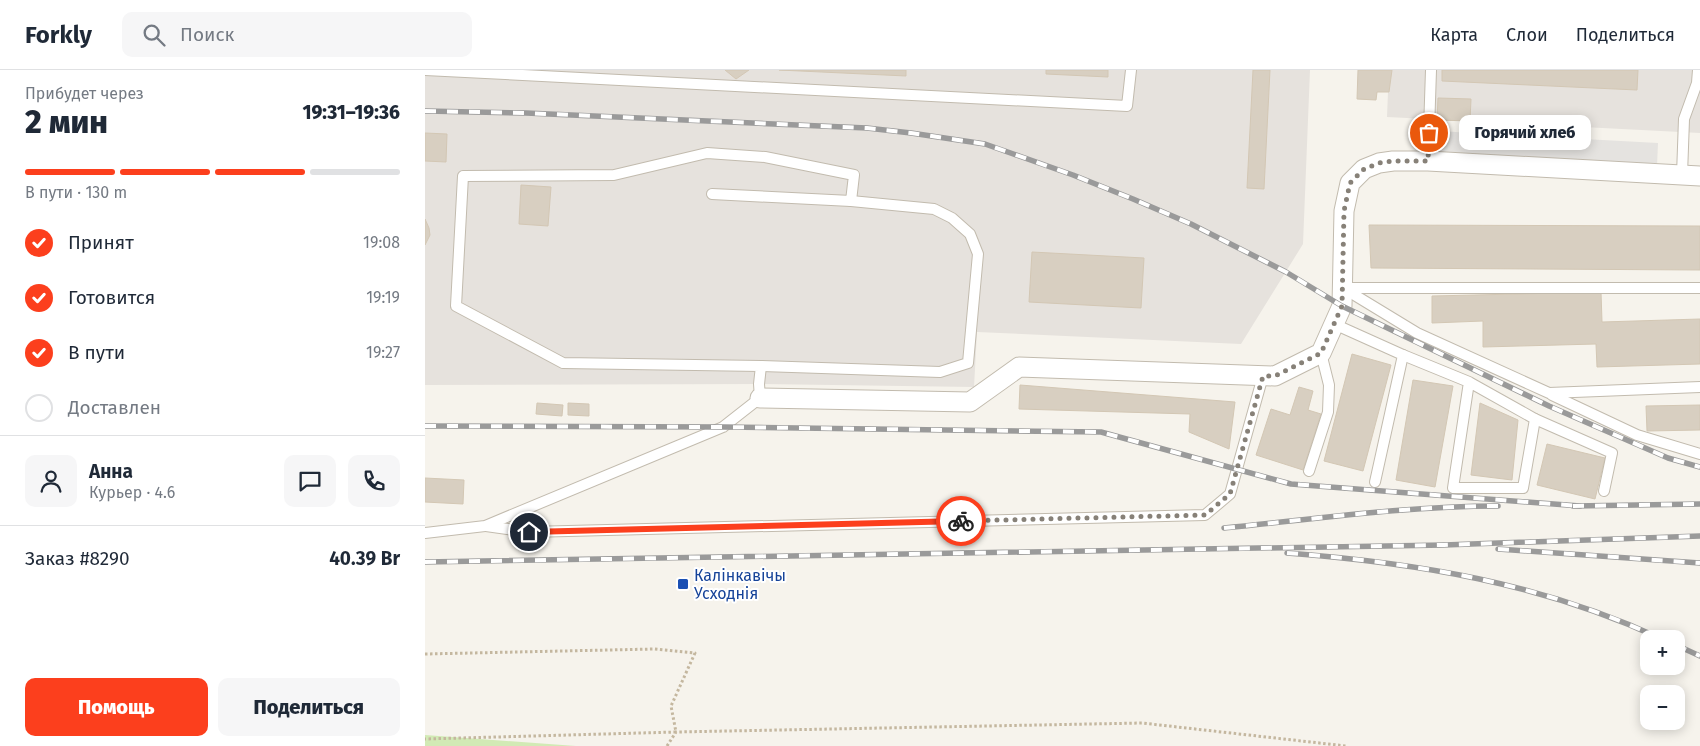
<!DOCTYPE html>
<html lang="ru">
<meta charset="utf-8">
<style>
body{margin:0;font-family:"Fira Sans",sans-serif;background:#f6f6f7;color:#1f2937;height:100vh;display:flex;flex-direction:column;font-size:19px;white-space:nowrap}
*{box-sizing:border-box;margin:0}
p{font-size:16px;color:#747a83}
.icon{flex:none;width:28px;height:28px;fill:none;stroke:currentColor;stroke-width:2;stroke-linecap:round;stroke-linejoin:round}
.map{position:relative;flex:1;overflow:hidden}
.details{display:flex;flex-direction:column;background:#fff;width:425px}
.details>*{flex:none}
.controls{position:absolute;left:1215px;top:560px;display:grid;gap:10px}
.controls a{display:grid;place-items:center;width:45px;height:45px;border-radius:10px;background:#fff;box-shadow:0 2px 12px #0003;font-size:25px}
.pin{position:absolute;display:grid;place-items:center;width:42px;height:42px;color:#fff;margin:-21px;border:2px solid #fff;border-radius:50%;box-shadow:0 1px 5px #0007}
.courier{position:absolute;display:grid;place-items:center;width:50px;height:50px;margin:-25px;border:4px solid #fc3f1d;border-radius:50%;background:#fff;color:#222;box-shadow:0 1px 6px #0007}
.bubble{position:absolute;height:35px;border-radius:10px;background:#fff;box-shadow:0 2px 12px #0003;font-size:16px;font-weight:800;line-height:35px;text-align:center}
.summary em{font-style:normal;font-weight:800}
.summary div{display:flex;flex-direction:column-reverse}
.summary{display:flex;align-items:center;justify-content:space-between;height:85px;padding:0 25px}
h1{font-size:32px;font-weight:800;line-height:38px}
.bar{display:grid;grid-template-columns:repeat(4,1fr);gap:8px 5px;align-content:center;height:60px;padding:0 25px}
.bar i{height:6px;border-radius:4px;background:#e0e1e3}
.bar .current{background:#fc3f1d}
.bar p{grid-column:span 4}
.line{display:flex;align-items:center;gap:12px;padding:0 25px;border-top:1px solid #e0e1e3}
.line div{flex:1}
.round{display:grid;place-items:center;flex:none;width:52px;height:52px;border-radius:10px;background:#f6f6f7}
ol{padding:0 25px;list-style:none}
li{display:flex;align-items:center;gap:15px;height:55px}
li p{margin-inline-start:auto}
li .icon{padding:5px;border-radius:50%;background:#fc3f1d;color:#fff;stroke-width:4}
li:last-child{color:#747a83}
li i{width:28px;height:28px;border:2px solid #e0e1e3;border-radius:50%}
.button{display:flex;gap:10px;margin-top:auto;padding:10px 25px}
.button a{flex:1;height:58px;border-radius:10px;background:#fc3f1d;color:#fff;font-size:20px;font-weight:800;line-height:58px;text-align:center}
.button a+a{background:#f6f6f7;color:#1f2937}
header{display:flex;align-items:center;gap:30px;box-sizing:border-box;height:70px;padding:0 25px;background:#fff;border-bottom:1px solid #e0e1e3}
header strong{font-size:24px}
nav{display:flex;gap:28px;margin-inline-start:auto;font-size:18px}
.search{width:350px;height:45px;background:#f6f6f7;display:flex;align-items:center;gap:12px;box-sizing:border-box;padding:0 18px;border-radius:10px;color:#747a83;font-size:19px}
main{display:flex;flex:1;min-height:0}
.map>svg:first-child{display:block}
</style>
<header>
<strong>Forkly</strong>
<div class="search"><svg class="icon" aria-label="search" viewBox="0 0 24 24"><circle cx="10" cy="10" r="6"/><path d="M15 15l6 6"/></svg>Поиск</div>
<nav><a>Карта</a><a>Слои</a><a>Поделиться</a></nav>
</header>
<main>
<section class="details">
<div class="summary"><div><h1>2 мин</h1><p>Прибудет через</p></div><em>19:31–19:36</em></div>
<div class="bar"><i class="current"></i><i class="current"></i><i class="current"></i><i></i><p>В пути · 130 m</p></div>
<ol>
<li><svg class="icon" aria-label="check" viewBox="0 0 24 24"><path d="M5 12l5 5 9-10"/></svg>Принят<p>19:08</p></li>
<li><svg class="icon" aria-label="check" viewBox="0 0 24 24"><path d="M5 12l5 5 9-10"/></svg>Готовится<p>19:19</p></li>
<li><svg class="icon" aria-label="check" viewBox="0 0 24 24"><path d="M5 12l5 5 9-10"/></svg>В пути<p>19:27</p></li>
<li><i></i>Доставлен</li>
</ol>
<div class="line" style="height:90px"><a class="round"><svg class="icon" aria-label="person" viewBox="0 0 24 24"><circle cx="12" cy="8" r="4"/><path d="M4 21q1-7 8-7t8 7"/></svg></a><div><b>Анна</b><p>Курьер · 4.6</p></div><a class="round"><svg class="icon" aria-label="chat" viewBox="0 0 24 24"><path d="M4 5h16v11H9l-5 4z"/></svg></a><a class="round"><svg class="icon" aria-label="phone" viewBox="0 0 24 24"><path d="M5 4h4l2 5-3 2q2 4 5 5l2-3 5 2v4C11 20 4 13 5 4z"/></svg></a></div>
<div class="line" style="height:65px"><div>Заказ #8290</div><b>40.39 Br</b></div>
<div class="button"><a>Помощь</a><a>Поделиться</a></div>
</section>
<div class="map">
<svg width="1275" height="676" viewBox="0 0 1275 676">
<rect width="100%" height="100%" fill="#f6f3ec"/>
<g fill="#e6e2dd">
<path d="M0,0H885L878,174L816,274L552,262L549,317L334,314L0,315Z"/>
<path d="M933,0H1275V63L962,47L963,22H952L951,30L932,29Z"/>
</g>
<path fill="#d2eab5" d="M0,665L151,676H0Z"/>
<path fill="#e5e3e0" d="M1012,61L1233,73L1232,96L1011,84Z"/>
<g fill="#d8cfc1" stroke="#d3c7b4">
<path d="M300,0H324L311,9Z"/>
<path d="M354,0H481V6Z"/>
<path d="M621,0H683V7L621,4Z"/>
<path d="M828,0H845L839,119L822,118Z"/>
<path d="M933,0H967L964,22H952L951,30L932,29Z"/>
<path d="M1017,0H1213L1212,20L1017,11Z"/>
<path d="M1013,28L1046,29L1045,51L1012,50Z"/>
<path d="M0,63L22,64L21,92L0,91Z"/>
<path d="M96,115L126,117L123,156L94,154Z"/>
<path d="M0,149L4,158L5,165L0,175Z"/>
<path d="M944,155L1275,156V200L946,198Z"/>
<path d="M607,182L719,188L716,238L604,232Z"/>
<path d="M1176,222L1177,252L1275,249V294L1172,297L1171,274L1058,277V251L1007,253V226Z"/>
<path d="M927,284L966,295L938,401L899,391Z"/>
<path d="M988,310L1028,316L1010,417L971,410Z"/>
<path d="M595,315L810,332L804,379L764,362L765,344L594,339Z"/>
<path d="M874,317L888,321L883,340L896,344L878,400L831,385L846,339L865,345Z"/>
<path d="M112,333L138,335L137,346L111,344Z"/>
<path d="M143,333L164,334V346L143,345Z"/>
<path d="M1055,333L1093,350L1087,410L1046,405Z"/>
<path d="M1275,335V360L1222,361L1221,336Z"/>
<path d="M1122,374L1180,388L1170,429L1112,415Z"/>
<path d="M0,408L39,410L38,434L0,432Z"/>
</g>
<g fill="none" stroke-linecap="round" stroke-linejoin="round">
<g stroke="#c2bbae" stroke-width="12">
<g id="lane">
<path d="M0,0L702,36L706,0"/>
<path d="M1003,91L1006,0"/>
<path d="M1257,105L1259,49L1272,13L1273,0"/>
<path d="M918,218L992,263L1124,323L1275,317"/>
<path d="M919,218H1275"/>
<path d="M909,254L978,285L950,412"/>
<path d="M978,285L1044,312L1028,418H1098L1110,349L1044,312"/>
<path d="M336,296L515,302L543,293L553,184L545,164L527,148L509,139L426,131"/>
<path d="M1127,325L1212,365L1275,384"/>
<path d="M1110,349L1187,383L1179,421"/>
<path d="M884,401L903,342L904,315L896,283"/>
<path d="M61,456L104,462L780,445L805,424L838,306"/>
<path d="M0,463L60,456L298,357L335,328L334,314L336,296L138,293L31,236L38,106L189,105L282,83L340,87L429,105L426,131L287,124"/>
</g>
</g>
<g stroke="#c2bbae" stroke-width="21">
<path id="street" d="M335,328L545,332L594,297L850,306L896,283L917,236L919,141L925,113L939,99L954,93L968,91H1003L1275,106"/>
</g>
<g stroke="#c4b79f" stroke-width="3" stroke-dasharray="2.5 2.5" stroke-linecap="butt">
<path d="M0,584L229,579L270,583L246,636L251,662L0,669"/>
<path d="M242,676L251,662L717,653L921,676"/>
</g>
<use href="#lane" stroke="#fff" stroke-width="10"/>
<use href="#street" stroke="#fff" stroke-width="19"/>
<g stroke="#9a9a9a" stroke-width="5.5">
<g id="rail">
<path d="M0,41L101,43L442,58L486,63L560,74L648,105L708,129L766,154L861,202L917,236L1124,336L1243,388L1275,397"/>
<path d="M0,356L298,357L676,362L866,414L1155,436"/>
<path d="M1148,436L1275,434"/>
<path d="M799,458C890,449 981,436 1073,436"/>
<path d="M1073,479L1275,493"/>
<path d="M862,483C993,493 1116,513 1237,569"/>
<path d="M0,492L1019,475L1275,466"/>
<path d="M1251,575L1275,586"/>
</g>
</g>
<use href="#rail" stroke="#fff" stroke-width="4" stroke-dasharray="11" stroke-linecap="butt"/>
</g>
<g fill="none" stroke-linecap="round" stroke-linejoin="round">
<path stroke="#878178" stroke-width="5" stroke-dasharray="0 9" d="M536,451L780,445L805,424L838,306H850L896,283L917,236L919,141L925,113L939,99L954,93L968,91H1003L1004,63"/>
<path stroke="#fc3f1d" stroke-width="6" d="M104,462L536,451"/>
</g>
<rect fill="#1a4fb4" stroke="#fff" stroke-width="2" x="252" y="508" width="12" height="12" rx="2.5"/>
<g text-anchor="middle" stroke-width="4" stroke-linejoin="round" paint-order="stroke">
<g font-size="16" fill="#164399" stroke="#fff" text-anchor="start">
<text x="269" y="511">Калінкавічы<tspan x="269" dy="18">Усходнія</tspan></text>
</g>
</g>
</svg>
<div class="controls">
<a>+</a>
<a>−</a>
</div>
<div class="pin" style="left:1004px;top:63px;background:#ea580c"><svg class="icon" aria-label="bag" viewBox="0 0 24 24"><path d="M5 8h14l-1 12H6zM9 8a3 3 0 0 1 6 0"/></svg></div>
<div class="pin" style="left:104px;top:462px;background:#1f2937"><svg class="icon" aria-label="home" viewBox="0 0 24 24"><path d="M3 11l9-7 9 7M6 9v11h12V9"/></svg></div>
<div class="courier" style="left:536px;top:451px"><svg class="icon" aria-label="bike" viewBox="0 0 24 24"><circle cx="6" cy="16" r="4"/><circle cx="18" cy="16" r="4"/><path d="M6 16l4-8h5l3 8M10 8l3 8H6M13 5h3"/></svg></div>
<div class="bubble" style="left:1034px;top:45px;width:132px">Горячий хлеб</div>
</div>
</main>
